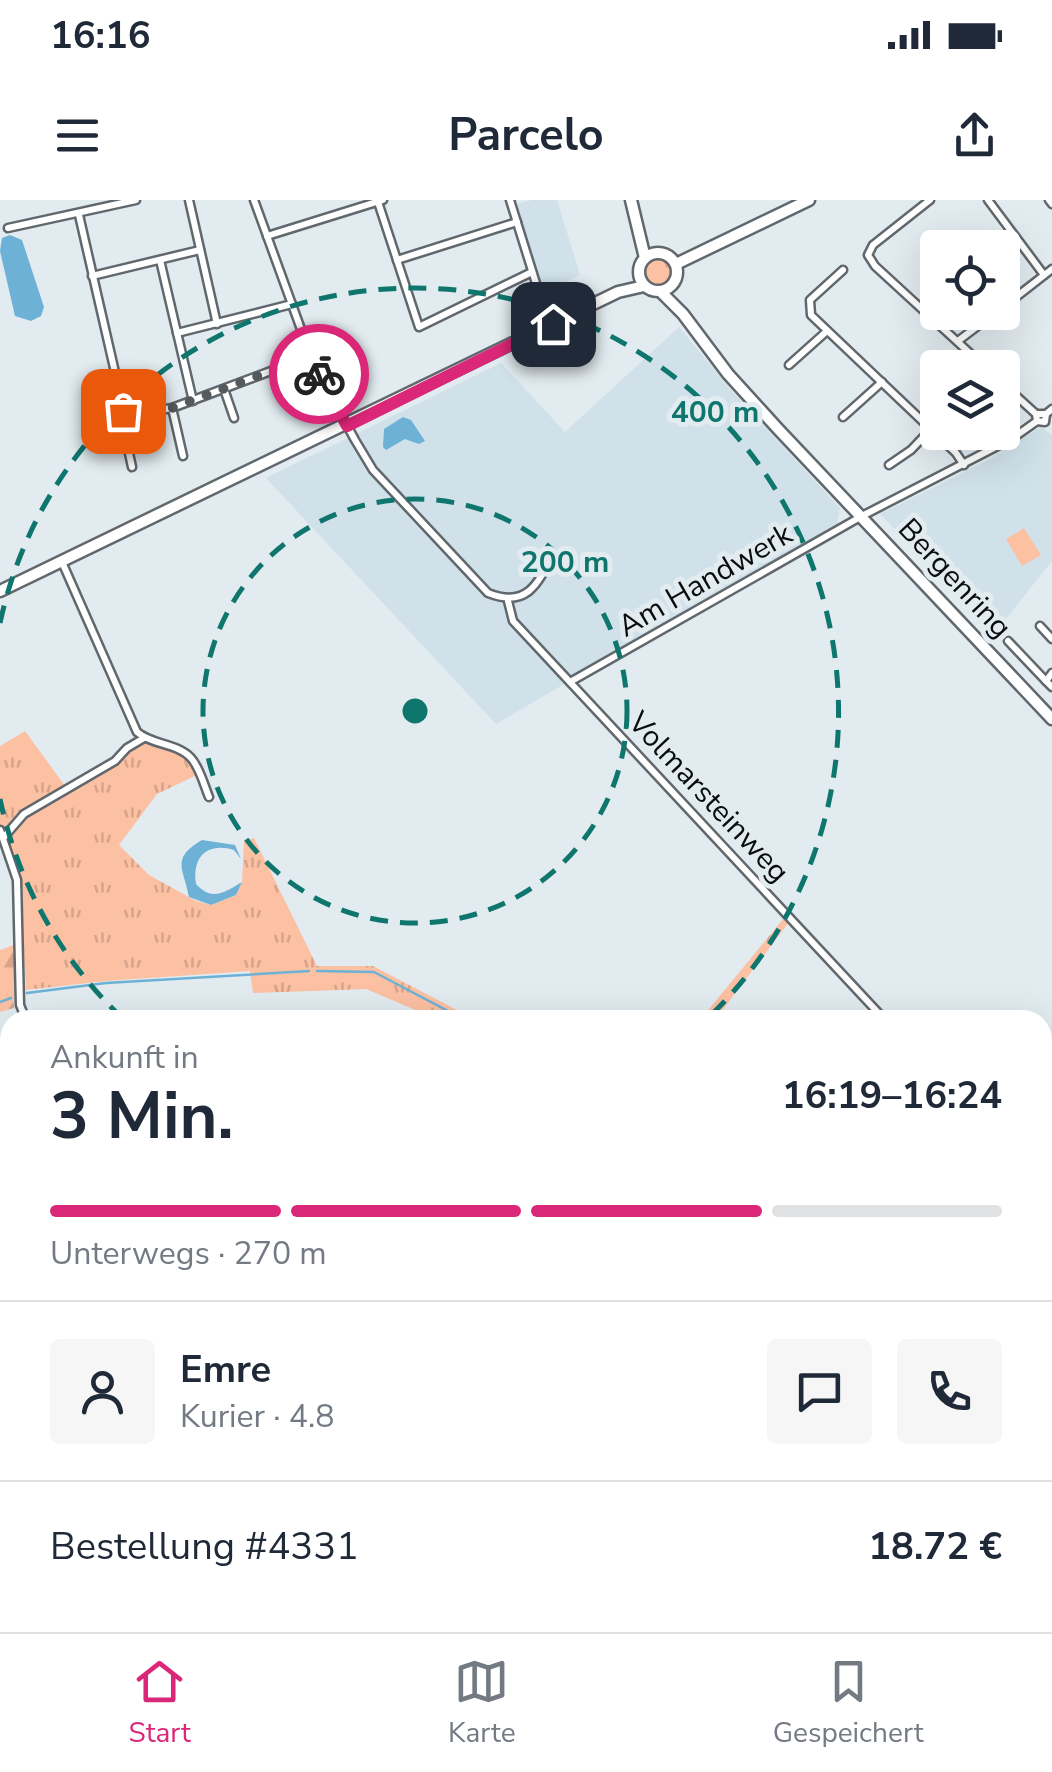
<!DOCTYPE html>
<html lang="de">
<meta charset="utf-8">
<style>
body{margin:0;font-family:"Nunito Sans",sans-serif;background:#f6f6f7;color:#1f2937;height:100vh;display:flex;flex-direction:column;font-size:38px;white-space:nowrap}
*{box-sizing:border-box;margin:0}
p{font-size:32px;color:#747a83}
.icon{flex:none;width:55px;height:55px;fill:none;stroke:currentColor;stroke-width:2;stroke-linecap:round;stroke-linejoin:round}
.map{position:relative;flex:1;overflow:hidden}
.side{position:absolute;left:0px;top:810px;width:1052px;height:622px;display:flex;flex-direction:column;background:#fff;border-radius:30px 30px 0 0;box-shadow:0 10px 40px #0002}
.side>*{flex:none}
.buttons{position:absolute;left:920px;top:30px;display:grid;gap:20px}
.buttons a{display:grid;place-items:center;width:100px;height:100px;border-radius:10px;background:#fff;box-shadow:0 10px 40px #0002;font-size:50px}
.pin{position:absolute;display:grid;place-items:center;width:85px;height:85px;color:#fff;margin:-42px;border-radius:20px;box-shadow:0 5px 15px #0006}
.courier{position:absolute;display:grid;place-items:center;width:100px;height:100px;margin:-50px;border:8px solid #db2777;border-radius:50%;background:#fff;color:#222;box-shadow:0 2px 12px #0007}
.headline em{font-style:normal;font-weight:700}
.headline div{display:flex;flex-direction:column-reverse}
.headline{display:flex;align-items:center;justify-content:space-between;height:170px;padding:0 50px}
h1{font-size:65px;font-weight:700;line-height:75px}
.bar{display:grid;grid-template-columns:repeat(4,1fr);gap:15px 10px;align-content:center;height:120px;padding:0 50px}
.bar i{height:12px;border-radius:8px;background:#e0e1e3}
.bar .active{background:#db2777}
.bar p{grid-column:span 4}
.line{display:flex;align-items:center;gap:25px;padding:0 50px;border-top:2px solid #e0e1e3}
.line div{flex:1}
.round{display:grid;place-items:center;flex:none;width:105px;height:105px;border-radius:10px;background:#f6f6f7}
.status{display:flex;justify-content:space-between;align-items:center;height:70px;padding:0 50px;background:#fff;direction:ltr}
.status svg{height:28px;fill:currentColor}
header{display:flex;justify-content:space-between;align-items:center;height:130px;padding:0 50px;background:#fff;font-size:45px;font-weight:700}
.menu{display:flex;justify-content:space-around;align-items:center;height:140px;border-top:2px solid #e0e1e3;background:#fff;font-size:28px;color:#747a83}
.menu a{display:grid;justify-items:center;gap:5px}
.menu .active{color:#db2777}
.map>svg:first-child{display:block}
</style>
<div class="status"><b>16:16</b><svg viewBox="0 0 49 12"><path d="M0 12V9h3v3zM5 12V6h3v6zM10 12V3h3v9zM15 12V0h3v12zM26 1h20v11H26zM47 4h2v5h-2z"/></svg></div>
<header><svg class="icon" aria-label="menu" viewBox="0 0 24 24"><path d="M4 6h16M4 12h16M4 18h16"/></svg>Parcelo<svg class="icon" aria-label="share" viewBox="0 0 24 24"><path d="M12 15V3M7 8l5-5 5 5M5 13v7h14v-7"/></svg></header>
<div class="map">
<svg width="1052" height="1432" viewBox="0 0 1052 1432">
<defs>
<pattern id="grass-tufts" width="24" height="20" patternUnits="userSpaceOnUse" patternTransform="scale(2.5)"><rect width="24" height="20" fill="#fcc0a3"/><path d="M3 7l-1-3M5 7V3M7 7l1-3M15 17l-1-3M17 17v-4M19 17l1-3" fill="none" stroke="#d7a48b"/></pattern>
<pattern id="forest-firs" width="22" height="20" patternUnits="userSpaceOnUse" patternTransform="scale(2.5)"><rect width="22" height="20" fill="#fcc0a3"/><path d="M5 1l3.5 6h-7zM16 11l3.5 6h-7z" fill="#d7a48b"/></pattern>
</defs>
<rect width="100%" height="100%" fill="#e2ebf0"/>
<g fill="#d0e1ea">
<path d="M532,0H557L580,75L544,92L517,4Z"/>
<path d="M679,127L730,189L840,308L837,324L496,524L266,278L501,163L565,232Z"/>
<path d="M1041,227L1052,235V361L994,434L880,314L990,259Z"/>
</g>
<g fill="url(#grass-tufts)">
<circle cx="659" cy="72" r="15"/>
<path d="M25,531L68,590L116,562L128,548L144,539C168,547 186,551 199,574L157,594L119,645L149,675L196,701L211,705L236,695L242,682L244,641L254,638L317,766H373L476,820H439L366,789L253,793L250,771L106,781L26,790L19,679L6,637L24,613L4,635L0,627V546Z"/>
<path d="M784,718L789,722L715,820H700Z"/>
<path d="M1042,1267L1052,1275V1414L1043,1404Z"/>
</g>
<path fill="url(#forest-firs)" d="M14,745V808L0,812V750Z"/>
<path fill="#fcc0a3" d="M1024,328L1041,355L1022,366L1006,339Z"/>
<g fill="#6db2d6">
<path d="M10,35L22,40L44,107L41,116L31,121L15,116L0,51L2,38Z"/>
<path d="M403,217L411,220L425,241L419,244L405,239L386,250L383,247L384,229Z"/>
<path d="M202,640L235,645L241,659L234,650C207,642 192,657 196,684C212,702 225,692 242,682L236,695L211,705L189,697C184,668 170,659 202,640Z"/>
</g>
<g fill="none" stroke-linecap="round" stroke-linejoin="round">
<g stroke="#6db2d6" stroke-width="2.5">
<path d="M317,771L374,772L465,820"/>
<path d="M27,793L106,783L309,771"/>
<path d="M0,802L11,798"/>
<path d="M0,1221L10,1230"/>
</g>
<g stroke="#61686d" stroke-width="11">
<g id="street">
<path d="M189,0L217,124"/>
<path d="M254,0L314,165L355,240L373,270L488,393C526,408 537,386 553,354"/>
<path d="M510,0L539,93L553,123"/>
<path d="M930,0L873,45L868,55L875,66L986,168"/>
<path d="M988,0L1044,75"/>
<path d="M1049,0L1052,4"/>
<path d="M378,2L419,127L532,72"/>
<path d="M79,15L125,216L122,221L132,267"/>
<path d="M8,28L136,0"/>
<path d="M267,36L383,0"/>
<path d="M160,60L193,201"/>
<path d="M397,60L517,22"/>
<path d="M843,70L810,100L811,115L956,253L964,265"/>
<path d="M92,76L200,50"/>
<path d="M1002,108L1052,69"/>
<path d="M177,133L292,104"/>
<path d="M958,141L996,112"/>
<path d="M789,165L827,131"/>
<path d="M1002,183L1036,214"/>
<path d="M224,189L234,218"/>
<path d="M172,208L183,256"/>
<path d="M1046,214H1036L1037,221L1045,222L1046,214L1052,209"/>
<path d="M125,216L172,208L311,156"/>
<path d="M843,217L882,182"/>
<path d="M889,265L911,250L931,229"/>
<path d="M62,362L137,532C152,545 177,543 191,558C200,568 204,585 209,597"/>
<path d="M508,401L513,421L885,820"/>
<path d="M1040,426L1052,439"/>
<path d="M1008,441L1046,481"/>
<path d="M1052,473L1046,481L1052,487"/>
<path d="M570,482L862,316L1013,238L1037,221"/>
<path d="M0,630L17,680L20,805L26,820"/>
<path d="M4,637L24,614L115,561L127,548L144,538"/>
<path d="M1042,989L1052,999"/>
<path d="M672,1422L683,1432"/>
</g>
</g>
<g stroke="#61686d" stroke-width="15">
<g id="secondary">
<path d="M631,0L645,58"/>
<circle cx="658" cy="72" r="19"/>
<path d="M676,64L809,0"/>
<path d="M661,92L683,114L728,174L778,229L1052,519"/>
<path d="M0,391L618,92L644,86"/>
<path d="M1042,1069L1052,1062"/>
<path d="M623,1432L633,1422"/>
</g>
</g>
<use href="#street" stroke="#fff" stroke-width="6"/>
<use href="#secondary" stroke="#fff" stroke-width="10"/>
</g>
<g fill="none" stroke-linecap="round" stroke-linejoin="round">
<path stroke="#555a5c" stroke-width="10" stroke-dasharray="0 18" d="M123,211L130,218L172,208L311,156L319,174"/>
<path stroke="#db2777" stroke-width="12" d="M319,174L347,226L553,124"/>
</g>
<g fill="none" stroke="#0f766e" stroke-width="5" stroke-dasharray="18 12">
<circle cx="415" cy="511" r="212"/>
<path d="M123 819A424 424 0 0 1 0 599M0 423A424 424 0 1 1 707 819"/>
</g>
<g text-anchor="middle" stroke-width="10" stroke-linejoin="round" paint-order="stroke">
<g font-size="30" fill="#090c0d" stroke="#e2ebf0">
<text transform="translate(955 378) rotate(47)" y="10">Bergenring</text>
<text transform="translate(705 380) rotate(-30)" y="10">Am Handwerk</text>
<text transform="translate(709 597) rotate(47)" y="10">Volmarsteinweg</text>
</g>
</g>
<circle cx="415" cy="511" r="15" fill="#0f766e" stroke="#e2ebf0" stroke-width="5"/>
<g font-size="30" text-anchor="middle" font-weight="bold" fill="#0f766e" stroke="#e2ebf0" stroke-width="10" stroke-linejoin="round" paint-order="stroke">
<text x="715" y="222">400 m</text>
<text x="565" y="372">200 m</text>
</g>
</svg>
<div class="buttons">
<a><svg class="icon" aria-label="locate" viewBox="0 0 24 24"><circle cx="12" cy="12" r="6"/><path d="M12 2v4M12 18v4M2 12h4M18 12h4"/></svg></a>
<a><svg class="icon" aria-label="layers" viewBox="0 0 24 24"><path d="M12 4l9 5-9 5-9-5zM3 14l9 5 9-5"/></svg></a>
</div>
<div class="pin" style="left:123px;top:211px;background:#ea580c"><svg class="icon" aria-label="bag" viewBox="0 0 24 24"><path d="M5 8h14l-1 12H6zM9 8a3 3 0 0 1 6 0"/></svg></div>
<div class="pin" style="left:553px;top:124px;background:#1f2937"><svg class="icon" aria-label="home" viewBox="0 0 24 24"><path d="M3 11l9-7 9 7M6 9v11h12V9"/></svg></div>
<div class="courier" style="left:319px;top:174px"><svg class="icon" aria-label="bike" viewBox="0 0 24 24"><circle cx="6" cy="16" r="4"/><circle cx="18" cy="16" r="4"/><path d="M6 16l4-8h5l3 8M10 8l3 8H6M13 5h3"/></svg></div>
<section class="side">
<div class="headline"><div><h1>3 Min.</h1><p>Ankunft in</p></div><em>16:19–16:24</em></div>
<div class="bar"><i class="active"></i><i class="active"></i><i class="active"></i><i></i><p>Unterwegs · 270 m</p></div>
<div class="line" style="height:180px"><a class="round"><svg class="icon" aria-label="person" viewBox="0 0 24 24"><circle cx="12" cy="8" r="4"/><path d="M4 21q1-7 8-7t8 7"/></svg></a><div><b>Emre</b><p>Kurier · 4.8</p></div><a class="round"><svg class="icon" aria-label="chat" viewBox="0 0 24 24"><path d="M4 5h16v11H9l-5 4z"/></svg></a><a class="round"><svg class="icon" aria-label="phone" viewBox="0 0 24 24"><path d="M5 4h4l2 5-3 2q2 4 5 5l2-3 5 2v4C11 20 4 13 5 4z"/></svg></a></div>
<div class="line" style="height:130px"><div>Bestellung #4331</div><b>18.72 €</b></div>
</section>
</div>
<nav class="menu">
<a class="active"><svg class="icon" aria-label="home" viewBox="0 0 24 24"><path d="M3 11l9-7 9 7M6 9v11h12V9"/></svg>Start</a>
<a><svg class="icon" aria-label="map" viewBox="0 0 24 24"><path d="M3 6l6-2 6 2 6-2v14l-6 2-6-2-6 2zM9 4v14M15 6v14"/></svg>Karte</a>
<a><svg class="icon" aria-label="saved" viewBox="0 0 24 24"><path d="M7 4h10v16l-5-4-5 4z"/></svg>Gespeichert</a>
</nav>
